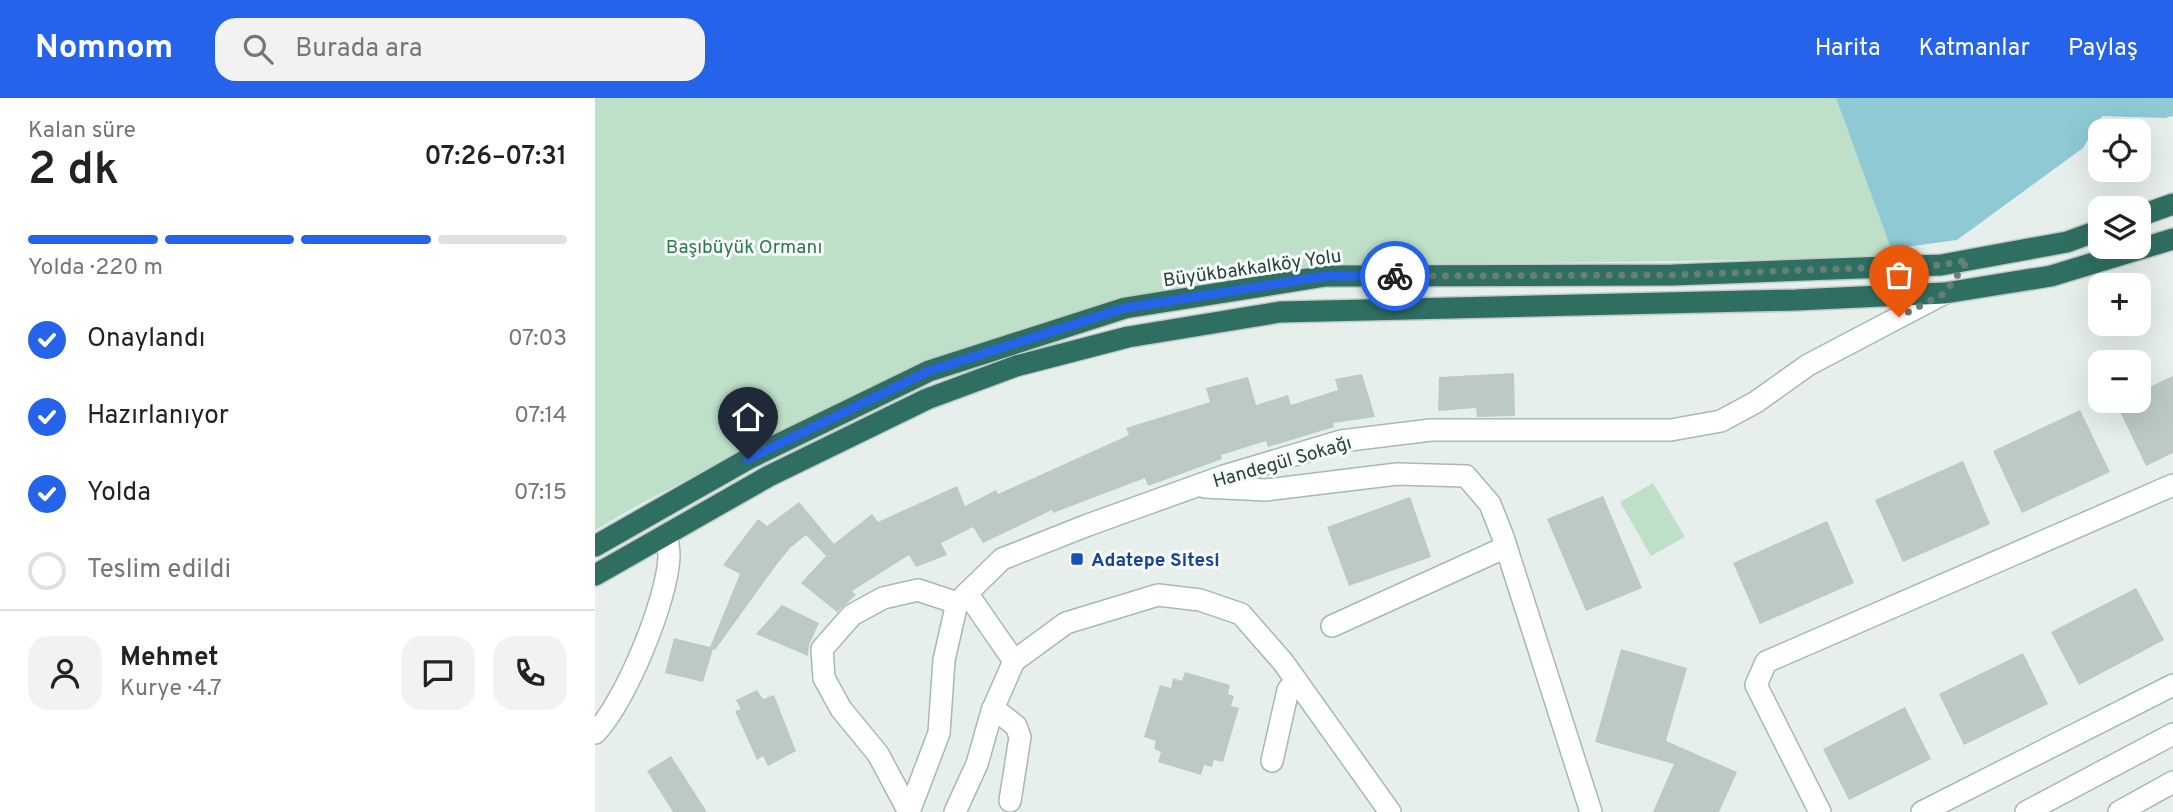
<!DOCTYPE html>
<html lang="tr">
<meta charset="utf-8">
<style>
body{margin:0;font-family:Overpass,sans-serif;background:#f2f2f2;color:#222;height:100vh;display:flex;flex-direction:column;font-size:26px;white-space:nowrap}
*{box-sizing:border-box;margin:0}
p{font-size:23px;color:#767676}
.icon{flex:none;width:38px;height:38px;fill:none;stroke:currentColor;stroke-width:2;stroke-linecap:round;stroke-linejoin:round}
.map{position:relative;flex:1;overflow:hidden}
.drawer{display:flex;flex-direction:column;background:#fff;width:595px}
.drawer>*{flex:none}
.buttons{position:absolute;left:1493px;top:21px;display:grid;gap:14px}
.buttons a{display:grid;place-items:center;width:63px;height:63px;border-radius:14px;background:#fff;box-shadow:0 7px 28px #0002;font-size:35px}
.pin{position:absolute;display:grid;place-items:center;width:60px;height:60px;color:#fff;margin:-72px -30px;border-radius:50% 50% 50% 0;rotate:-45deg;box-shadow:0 0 7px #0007}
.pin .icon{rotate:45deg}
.courier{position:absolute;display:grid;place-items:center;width:70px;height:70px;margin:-35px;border:5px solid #2563eb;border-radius:50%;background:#fff;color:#222;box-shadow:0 2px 9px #0007}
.overview em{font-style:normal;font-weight:600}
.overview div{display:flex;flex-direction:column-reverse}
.overview{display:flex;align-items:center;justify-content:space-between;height:119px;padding:0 28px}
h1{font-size:46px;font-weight:600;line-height:52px}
.bar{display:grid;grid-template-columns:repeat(4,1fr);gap:10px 7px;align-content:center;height:84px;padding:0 28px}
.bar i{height:9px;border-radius:5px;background:#e0e0e0}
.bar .selected{background:#2563eb}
.bar p{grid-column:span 4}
.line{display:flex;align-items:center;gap:18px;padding:0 28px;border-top:2px solid #e0e0e0}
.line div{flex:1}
.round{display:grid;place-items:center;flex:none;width:74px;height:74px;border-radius:21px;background:#f2f2f2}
ol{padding:0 28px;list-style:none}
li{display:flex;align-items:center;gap:21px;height:77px}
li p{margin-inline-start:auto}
li .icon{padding:7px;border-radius:50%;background:#2563eb;color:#fff;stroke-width:4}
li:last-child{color:#767676}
li i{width:38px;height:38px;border:4px solid #e0e0e0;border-radius:50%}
header{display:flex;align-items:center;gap:42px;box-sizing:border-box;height:98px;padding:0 35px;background:#2563eb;color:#fff}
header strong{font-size:33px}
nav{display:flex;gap:38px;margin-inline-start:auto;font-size:24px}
.search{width:490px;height:63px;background:#f2f2f2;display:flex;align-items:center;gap:18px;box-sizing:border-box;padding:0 24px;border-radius:21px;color:#767676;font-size:26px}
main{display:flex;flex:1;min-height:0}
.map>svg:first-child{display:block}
</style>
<header>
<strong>Nomnom</strong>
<div class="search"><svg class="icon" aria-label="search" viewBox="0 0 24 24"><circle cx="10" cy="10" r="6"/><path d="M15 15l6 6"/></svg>Burada ara</div>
<nav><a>Harita</a><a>Katmanlar</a><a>Paylaş</a></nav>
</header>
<main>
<section class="drawer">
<div class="overview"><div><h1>2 dk</h1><p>Kalan süre</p></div><em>07:26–07:31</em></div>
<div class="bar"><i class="selected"></i><i class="selected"></i><i class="selected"></i><i></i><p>Yolda · 220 m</p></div>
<ol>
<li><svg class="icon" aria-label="check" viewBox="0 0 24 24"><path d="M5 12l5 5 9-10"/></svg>Onaylandı<p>07:03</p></li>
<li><svg class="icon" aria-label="check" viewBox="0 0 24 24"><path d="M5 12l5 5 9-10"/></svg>Hazırlanıyor<p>07:14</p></li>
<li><svg class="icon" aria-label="check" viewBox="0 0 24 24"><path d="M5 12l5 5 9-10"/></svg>Yolda<p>07:15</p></li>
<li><i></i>Teslim edildi</li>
</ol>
<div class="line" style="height:126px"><a class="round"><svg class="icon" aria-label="person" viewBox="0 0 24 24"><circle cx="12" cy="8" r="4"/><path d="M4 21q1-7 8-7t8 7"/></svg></a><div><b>Mehmet</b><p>Kurye · 4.7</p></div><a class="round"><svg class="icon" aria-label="chat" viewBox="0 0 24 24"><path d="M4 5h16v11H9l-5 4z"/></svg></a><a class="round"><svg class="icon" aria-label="phone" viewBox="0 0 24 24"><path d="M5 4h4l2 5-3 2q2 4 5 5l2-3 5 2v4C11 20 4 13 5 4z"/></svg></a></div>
</section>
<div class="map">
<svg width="1578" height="714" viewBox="0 0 1578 714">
<rect width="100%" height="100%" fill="#e6efeb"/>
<g fill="#bfe0c8">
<path d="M0,0H1241L1296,151L1281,160L813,167L605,192L439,227L274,289L45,406L0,432Z"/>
<path d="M1058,385L1090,439L1056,458L1025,404Z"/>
</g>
<path fill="#8ec9d4" d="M1241,0H1578V18L1570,20L1507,18L1488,50L1362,142L1296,151Z"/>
<g fill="#bbcac4">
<path d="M919,275L920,318L882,319L881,310L843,313L844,279Z"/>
<path d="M767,276L780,319L738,325L739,329L673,349L671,343L626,357L627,361L553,388L550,380L458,415L457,412L388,445L378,429L346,445L352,457L321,469L314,457L257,493L261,497L242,514L206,485L231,458L211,437L195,450L182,466L120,552L118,551L108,584L70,575L79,540L115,549L145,476L128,467L163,421L172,428L204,404L239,446L277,416L283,424L362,388L370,408L401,392L403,396L534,337L531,330L615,304L611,290L653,279L661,307L693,297L696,307L743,292L740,281Z"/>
<path d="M1578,278V355L1551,368L1520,303H1544V294Z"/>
<path d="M1485,312L1515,374L1427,415L1398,353Z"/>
<path d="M1368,363L1395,426L1308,464L1280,402Z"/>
<path d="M1008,398L1047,490L991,513L952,421Z"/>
<path d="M815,399L836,459L754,488L732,429Z"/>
<path d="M1232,423L1259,485L1165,526L1138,465Z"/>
<path d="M1541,490L1569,542L1484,587L1456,534Z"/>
<path d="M187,507L224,525L214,547L213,558L161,536Z"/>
<path d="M1026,551L1092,570L1071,643L1142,674L1124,714H1058L1079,666L1000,644Z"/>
<path d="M1428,555L1453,606L1369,647L1344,596Z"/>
<path d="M590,574L635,587L633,596L639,598L636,608L644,610L628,664L619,662L617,669L609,667L606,677L563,664L566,654L559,651L561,643L549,639L565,587L576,590L578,580L587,583Z"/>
<path d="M162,592L168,601L179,597L201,653L173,668L168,658L162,662L140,613L146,611L141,602Z"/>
<path d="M1310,609L1336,661L1254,702L1228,651Z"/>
<path d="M76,658L112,714H78L52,673Z"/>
</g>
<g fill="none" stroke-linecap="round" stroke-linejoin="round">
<g stroke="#a8b8b2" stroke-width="24">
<g id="minor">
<path d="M609,389L671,392L802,376L871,378L895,406L908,439L996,714"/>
<path d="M372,495L419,563"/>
<path d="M737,528L911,449"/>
<path d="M398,610L421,628L425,639L415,703"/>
<path d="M0,635C30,605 73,501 74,458C74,450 72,443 72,436"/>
<path d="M677,663L693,592L701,582"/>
<path d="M314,714L344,635L349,562L362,505L407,461L493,427L629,378L746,343L836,332H1076L1126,323L1161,304L1213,267L1350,195"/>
<path d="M314,714L283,656L246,611L229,580L227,551L257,517L288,500L323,492L362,505"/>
<path d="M360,714L382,666L397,613L419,563L471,525L563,497L605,502L646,516L688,564L795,714"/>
<path d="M1225,714L1161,587L1171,564L1578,387"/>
<path d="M1327,714L1578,587"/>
<path d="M1431,714L1578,636"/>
<path d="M1524,714L1578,684"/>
</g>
</g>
<g stroke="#c2cac8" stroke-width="24">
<g id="highway">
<path d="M1544,118L1578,106"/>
<path d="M0,448L153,361L334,273L530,210L731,178L1078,177L1346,167L1472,144L1505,132"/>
<path d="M0,477L174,378L332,301L421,268L533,239L685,214L1201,202L1350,195L1456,178L1578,141"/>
</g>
</g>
<use href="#minor" stroke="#fff" stroke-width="21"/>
<use href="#highway" stroke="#2f6f62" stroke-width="21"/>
</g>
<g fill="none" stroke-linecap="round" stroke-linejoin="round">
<path stroke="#687f78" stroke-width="7" stroke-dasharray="0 12.6" d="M800,178L1078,177L1346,167L1373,162L1350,195L1304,219"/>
<path stroke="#2563eb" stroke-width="9" d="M153,361L334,273L530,210L731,178H800"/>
</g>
<rect fill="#1a4fb4" stroke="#f7fbf9" stroke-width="2.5" x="475" y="454" width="14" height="14" rx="3.5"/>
<g text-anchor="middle" stroke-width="6" stroke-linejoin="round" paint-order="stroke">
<g font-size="19" fill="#2d7a4b" stroke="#f7fbf9">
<text x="149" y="155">Başıbüyük Ormanı</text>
</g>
<g font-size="19" fill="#24423a" stroke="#f7fbf9">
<text transform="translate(657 169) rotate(-8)" y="7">Büyükbakkalköy Yolu</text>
<text transform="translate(687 363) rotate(-16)" y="7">Handegül Sokağı</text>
</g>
<g font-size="19" font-weight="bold" fill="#164399" stroke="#f7fbf9" text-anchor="start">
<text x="496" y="468">Adatepe Sitesi</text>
</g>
</g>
</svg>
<div class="buttons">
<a><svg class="icon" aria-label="locate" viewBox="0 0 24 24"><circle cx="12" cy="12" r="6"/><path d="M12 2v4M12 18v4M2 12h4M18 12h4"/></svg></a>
<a><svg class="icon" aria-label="layers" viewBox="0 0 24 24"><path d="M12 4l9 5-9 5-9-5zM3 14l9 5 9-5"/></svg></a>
<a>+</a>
<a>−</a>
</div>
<div class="pin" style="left:1304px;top:219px;background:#ea580c"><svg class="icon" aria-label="bag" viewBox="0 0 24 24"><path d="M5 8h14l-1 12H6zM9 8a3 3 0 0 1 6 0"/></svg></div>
<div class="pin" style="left:153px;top:361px;background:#1f2937"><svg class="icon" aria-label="home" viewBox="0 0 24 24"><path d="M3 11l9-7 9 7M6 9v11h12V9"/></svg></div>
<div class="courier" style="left:800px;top:178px"><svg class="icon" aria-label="bike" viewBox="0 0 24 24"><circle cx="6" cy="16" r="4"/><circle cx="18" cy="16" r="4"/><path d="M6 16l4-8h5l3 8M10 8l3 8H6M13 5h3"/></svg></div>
</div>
</main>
